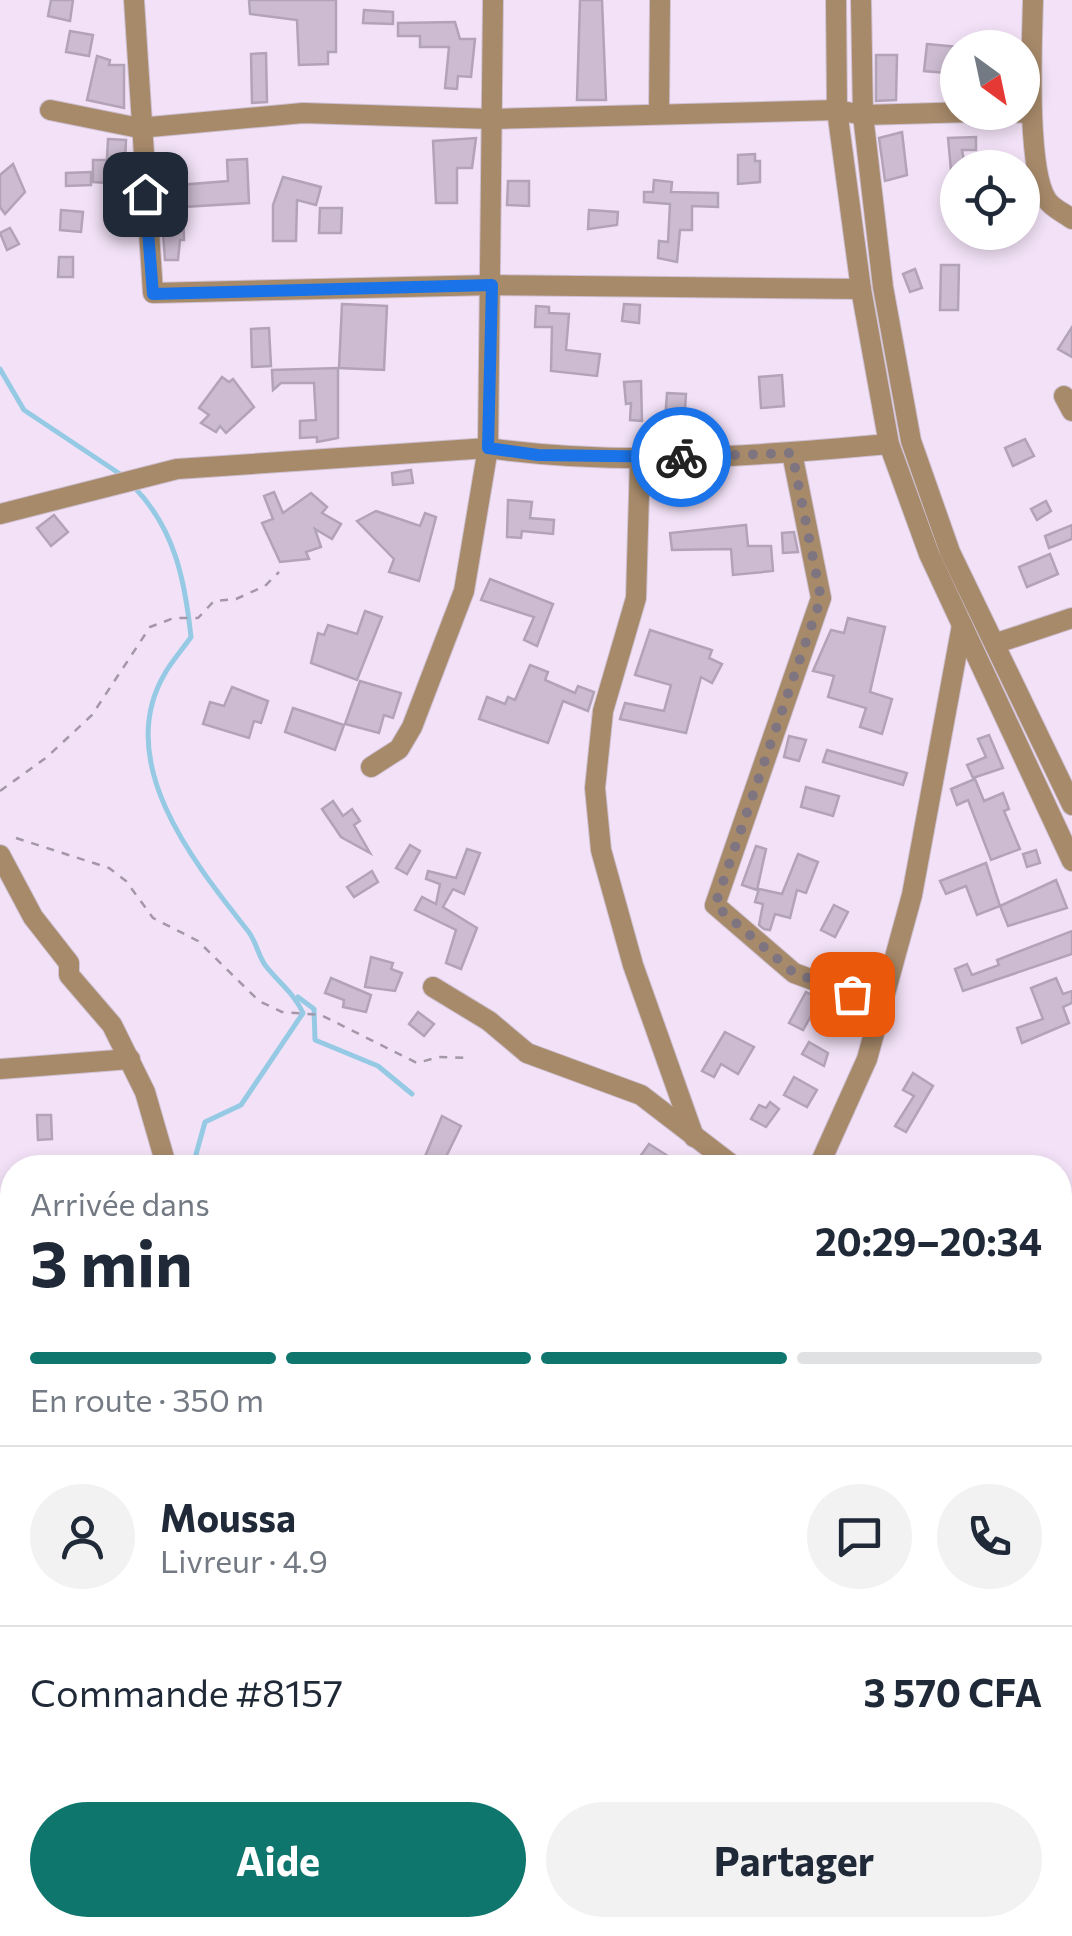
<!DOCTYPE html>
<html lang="fr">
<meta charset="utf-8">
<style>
body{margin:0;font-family:Commissioner,sans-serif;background:#f2f2f3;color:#1f2937;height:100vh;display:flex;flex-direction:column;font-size:38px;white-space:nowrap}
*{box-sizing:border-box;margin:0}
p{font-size:32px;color:#747a83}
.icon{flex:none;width:55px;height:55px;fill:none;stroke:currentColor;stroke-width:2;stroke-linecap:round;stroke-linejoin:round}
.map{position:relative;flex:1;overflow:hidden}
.drawer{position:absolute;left:0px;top:1155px;width:1072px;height:782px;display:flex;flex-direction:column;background:#fff;border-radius:40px 40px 0 0;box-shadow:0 5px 15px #0003}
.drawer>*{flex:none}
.needle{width:65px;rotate:147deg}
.tools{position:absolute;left:940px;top:30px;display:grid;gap:20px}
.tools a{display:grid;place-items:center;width:100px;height:100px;border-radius:50%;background:#fff;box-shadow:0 5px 15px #0003;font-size:50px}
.pin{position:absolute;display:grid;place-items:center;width:85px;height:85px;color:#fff;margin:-42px;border-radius:20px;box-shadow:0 5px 15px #0006}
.courier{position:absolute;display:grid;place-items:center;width:100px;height:100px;margin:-50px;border:8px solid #1a73e8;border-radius:50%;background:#fff;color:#222;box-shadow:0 2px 12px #0007}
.overview em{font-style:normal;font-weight:700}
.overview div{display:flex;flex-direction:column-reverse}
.overview{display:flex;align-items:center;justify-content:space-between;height:170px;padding:0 30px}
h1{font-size:65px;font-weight:700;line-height:75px}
.bar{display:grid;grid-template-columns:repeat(4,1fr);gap:15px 10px;align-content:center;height:120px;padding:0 30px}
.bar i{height:12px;border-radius:8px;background:#e0e1e3}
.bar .active{background:#0f766e}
.bar p{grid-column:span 4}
.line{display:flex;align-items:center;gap:25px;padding:0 30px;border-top:2px solid #e0e1e3}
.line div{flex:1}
.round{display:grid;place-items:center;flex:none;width:105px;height:105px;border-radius:52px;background:#f2f2f3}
.cta{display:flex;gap:20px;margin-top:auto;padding:20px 30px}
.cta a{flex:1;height:115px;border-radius:60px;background:#0f766e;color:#fff;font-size:40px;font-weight:700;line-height:115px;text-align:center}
.cta a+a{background:#f2f2f3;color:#1f2937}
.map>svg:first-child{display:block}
</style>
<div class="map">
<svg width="1072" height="1936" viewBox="0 0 1072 1936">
<rect width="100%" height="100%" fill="#f3e2f7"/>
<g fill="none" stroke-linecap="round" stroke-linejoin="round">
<g stroke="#96cae4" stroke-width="5">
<path d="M0,369L24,410L123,476"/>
<path d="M134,487C175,529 185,581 191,637C182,650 171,662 164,675C113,764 196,865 248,931C256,941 258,955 265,965C279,983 294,993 303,1013L241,1105L205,1122L195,1158L200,1168"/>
<path d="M298,997L314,1009L315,1040L378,1066L412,1094"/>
<path d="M0,1613L12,1612"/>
<path d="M59,1925H94L114,1936"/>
<path d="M0,1934L9,1935L12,1921"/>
</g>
</g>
<g fill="#cdbcd1" stroke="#b3a3b7" stroke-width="2.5">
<path d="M51,0H73L70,21L48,16Z"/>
<path d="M249,0H336V52H328V64L299,65L297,20L250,14Z"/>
<path d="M580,0H602L606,100H577Z"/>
<path d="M364,10L393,12V24L363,23Z"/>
<path d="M455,22L460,39H475L471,77L458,76L457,89L445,88L449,47H420V36H398V23Z"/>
<path d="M70,31L93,35L89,56L66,52Z"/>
<path d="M927,44L958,47V74L924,71Z"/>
<path d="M266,53L267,102L252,103L251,54Z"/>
<path d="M876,55H897L896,100L876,101Z"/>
<path d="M97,56L110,60L109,65H124V108L87,100Z"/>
<path d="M902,132L907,175L885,181L879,138Z"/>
<path d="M976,137V150H962L965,167L951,170L948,138Z"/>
<path d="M476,138L472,168H457V203H436L433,141Z"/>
<path d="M108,139L126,140L124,184L93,182V160H107Z"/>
<path d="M755,154V161H760V182L738,184V155Z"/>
<path d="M247,159L249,203L183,207L184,240H180L178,260H165L161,207H180L179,185L228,181L227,160Z"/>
<path d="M13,164L25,192L5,214L0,207V175Z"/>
<path d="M91,172V185L66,186V173Z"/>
<path d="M283,177L321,187L316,205L297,200L296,241H273V205Z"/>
<path d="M654,180L672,182L671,192L718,193V207L692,206V230H680L677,262L658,258L659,241L668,242L670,204L644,202V192H653Z"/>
<path d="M508,181H529V206L507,205Z"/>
<path d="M320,208H342L341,233H319Z"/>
<path d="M61,210L83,212L81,232L60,230Z"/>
<path d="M589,210L618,212L617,225L588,229Z"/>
<path d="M10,228L19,244L7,250L0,233Z"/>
<path d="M59,257H73V277H58Z"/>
<path d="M941,265H959L958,310H940Z"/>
<path d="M915,269L922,288L910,292L903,274Z"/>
<path d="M342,304L387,306L384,370L339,368Z"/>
<path d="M624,304L640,305L639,323L622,321Z"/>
<path d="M536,306L549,307V313L569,314L566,350L600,354L597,376L551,371L552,327H535Z"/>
<path d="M1072,327V357L1058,349Z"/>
<path d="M269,328L271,366L252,367L251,329Z"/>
<path d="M338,368V438L317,442V437L300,438V421L316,420L314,383H281L273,390L272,370Z"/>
<path d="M782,375L784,406L761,408L759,377Z"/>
<path d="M222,377L229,382L233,379L254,407L226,433L220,426L216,432L201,423L209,415L199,408Z"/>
<path d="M641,381L642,421L630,420L631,403L626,404L624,382Z"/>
<path d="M667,393L686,394L683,437L664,436Z"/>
<path d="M1025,439L1034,456L1013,466L1005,448Z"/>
<path d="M411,470L413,483L393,485L392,473Z"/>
<path d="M274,492L283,513L311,493L327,507L322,513L341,524L332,539L315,529L321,547L306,552L309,559L280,562L262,523L273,519L264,496Z"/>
<path d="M508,500L532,502L530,518L554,520L553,534L522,531L521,538L507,537Z"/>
<path d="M1046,501L1051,511L1037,520L1031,509Z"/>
<path d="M376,511L420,526L425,513L436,517L419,581L389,572L394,559L357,521Z"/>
<path d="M54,515L68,532L51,546L37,528Z"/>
<path d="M746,525L748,546H771L773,571L733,575L731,549L672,550L670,533Z"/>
<path d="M1072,525V539L1049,548L1045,536Z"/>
<path d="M794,532L798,552L783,553L782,533Z"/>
<path d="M1050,554L1058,574L1027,587L1019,567Z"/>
<path d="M490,579L553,604L537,646L524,640L534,617L481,600Z"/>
<path d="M365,611L382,617L357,680L311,663L318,633L324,635L328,625L357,634Z"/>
<path d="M848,618L885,627L870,692L892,699L882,734L860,727L866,708L828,697L834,676L813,671L831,630L844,633Z"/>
<path d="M650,630L712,650L709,658L722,664L712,683L701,677L686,733L620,719L625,703L664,711L671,685L635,675Z"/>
<path d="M530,665L548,672L545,680L575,693L578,686L594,692L588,711L563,701L548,743L479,719L487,697L505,704L508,697L515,700Z"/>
<path d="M360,681L401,693L393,718L384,715L379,733L345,724Z"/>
<path d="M232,687L268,701L261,723L254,721L249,738L203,724L210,702L224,706Z"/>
<path d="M293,708L344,725L335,750L285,732Z"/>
<path d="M989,735L1003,768L973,778L967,765L986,757L978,739Z"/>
<path d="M789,736L806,740L799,761L784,757Z"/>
<path d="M827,750L907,773L903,785L823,762Z"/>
<path d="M975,779L984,801L1003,793L1009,809L1004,811L1020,849L991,860L968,800L957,805L951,789Z"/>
<path d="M806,787L839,796L833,816L801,807Z"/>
<path d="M333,801L343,816L352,809L360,821L354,825L370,853L341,837L322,809Z"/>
<path d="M410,845L420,851L407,874L396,868Z"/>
<path d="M756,846L766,849L757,890L742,885Z"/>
<path d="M467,849L480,853L464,894L453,889L443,907L477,928L461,969L446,963L456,930L415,910L422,897L436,904L440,884L426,879L428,871L456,878Z"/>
<path d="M1036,850L1040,863L1027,867L1023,854Z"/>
<path d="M798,854L818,862L806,893L797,890L790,918L775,914L770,930L764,929L759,925L763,904L755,902L759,889L782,894Z"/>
<path d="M986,863L1000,906L977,915L966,886L946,894L940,881Z"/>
<path d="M372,871L378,882L354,897L347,887Z"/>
<path d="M1056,880L1067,908L1008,926L1000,906Z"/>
<path d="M834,905L848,912L835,937L821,930Z"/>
<path d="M1072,931V954L963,991L955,969L967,964L972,975L999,965L997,960Z"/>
<path d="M371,957L393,963L391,969L402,973L395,991L365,987Z"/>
<path d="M331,978L371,995L366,1012L343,1007L344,1000L325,993Z"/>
<path d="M1056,978L1063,994L1072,991V1003L1063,1007L1069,1023L1022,1043L1017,1028L1043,1019L1031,988Z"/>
<path d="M806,992L828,1003L818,1020L811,1016L803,1030L789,1023Z"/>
<path d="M418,1012L434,1024L424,1036L409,1024Z"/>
<path d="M725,1032L754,1047L738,1074L721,1064L714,1077L702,1071Z"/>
<path d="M809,1042L828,1053L824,1066L802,1054Z"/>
<path d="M913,1073L933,1086L906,1132L895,1126L914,1096L903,1090Z"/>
<path d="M794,1077L817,1090L807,1107L784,1095Z"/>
<path d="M770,1102L779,1109L766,1127L751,1119L759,1105L766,1108Z"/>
<path d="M37,1115H51L52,1139L38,1140Z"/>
<path d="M442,1116L461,1126L441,1167L424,1159Z"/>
<path d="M649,1144L668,1156L660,1168L639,1158Z"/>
</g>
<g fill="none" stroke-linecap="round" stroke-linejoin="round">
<g stroke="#cfc0d3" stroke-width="22">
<g id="minor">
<path d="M134,0L153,293L492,285L861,289"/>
<path d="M836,0L837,110L861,289L889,444L929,554L1072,861"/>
<path d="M861,0L863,115L883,287L911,441L950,552L1072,805"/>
<path d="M1033,0C1032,42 1026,169 1047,200C1052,208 1064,213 1072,219"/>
<path d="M50,110L139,128L303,113L493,119L837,110L863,115L973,112"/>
<path d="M1000,112L1032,113"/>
<path d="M659,114L660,0"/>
<path d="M1064,396L1072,411"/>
<path d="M792,453L821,598L715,905L794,973L881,1005"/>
<path d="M640,459L636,598L603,711L595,788L601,850L633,965L694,1137"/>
<path d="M0,514L177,469L488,448C621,467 756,456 889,444"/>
<path d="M997,643L1072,618"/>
<path d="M371,767L399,749L412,727L464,591L488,448L493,0"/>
<path d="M0,855L33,917L69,963V975L112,1025L145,1092L167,1168"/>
<path d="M433,987L489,1021L527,1053L641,1095L736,1168"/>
<path d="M0,1069L130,1059"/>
<path d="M818,1168L867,1059L912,895L962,625"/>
<path d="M0,1230H12"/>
<path d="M1060,1913L1072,1900"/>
<path d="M966,1925L971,1936"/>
<path d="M435,1936L444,1925"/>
<path d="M1038,1936L1049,1925"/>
</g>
</g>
<g stroke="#a497a7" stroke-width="2.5" stroke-dasharray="8 8" stroke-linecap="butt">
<path d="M0,791L47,757L92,715L150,627L174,618H198L214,601L236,599L265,586L279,572"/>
<path d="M16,838L109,868L126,881L153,918L198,941L259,1001L282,1012L321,1015L417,1063L439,1057L467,1058"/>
<path d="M696,1158V1168"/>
<path d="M1060,1434L1072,1440"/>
</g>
<use href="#minor" stroke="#a78a6a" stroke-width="20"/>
</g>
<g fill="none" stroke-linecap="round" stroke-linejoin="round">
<path stroke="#7f7581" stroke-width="10" stroke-dasharray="0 18" d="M681,457L792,453L821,598L715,905L794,973L852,994"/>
<path stroke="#1a73e8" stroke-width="12" d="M145,194L153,294L492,285L488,448L538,455L681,457"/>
</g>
</svg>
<div class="tools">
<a><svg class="needle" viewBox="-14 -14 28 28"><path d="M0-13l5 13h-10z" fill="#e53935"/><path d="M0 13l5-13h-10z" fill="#747a83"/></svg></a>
<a><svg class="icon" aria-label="locate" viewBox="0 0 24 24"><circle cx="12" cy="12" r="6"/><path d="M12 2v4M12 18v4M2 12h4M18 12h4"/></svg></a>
</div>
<div class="pin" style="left:852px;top:994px;background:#ea580c"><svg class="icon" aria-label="bag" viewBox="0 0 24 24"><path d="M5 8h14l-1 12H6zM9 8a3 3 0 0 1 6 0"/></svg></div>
<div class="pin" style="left:145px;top:194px;background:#1f2937"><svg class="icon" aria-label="home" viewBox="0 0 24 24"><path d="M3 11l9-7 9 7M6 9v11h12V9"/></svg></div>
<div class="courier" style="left:681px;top:457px"><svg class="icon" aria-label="bike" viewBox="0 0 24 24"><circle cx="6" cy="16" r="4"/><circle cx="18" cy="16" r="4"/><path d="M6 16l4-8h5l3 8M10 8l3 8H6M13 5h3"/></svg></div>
<section class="drawer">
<div class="overview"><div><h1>3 min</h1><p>Arrivée dans</p></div><em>20:29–20:34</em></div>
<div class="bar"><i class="active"></i><i class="active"></i><i class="active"></i><i></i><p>En route · 350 m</p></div>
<div class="line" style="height:180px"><a class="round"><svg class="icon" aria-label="person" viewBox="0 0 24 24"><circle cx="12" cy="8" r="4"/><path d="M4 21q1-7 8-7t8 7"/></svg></a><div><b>Moussa</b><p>Livreur · 4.9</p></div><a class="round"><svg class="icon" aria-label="chat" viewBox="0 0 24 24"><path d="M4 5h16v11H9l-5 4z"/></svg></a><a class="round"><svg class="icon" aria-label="phone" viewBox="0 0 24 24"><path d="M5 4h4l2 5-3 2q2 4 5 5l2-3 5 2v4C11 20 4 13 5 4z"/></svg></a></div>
<div class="line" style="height:130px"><div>Commande #8157</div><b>3 570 CFA</b></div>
<div class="cta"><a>Aide</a><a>Partager</a></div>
</section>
</div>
